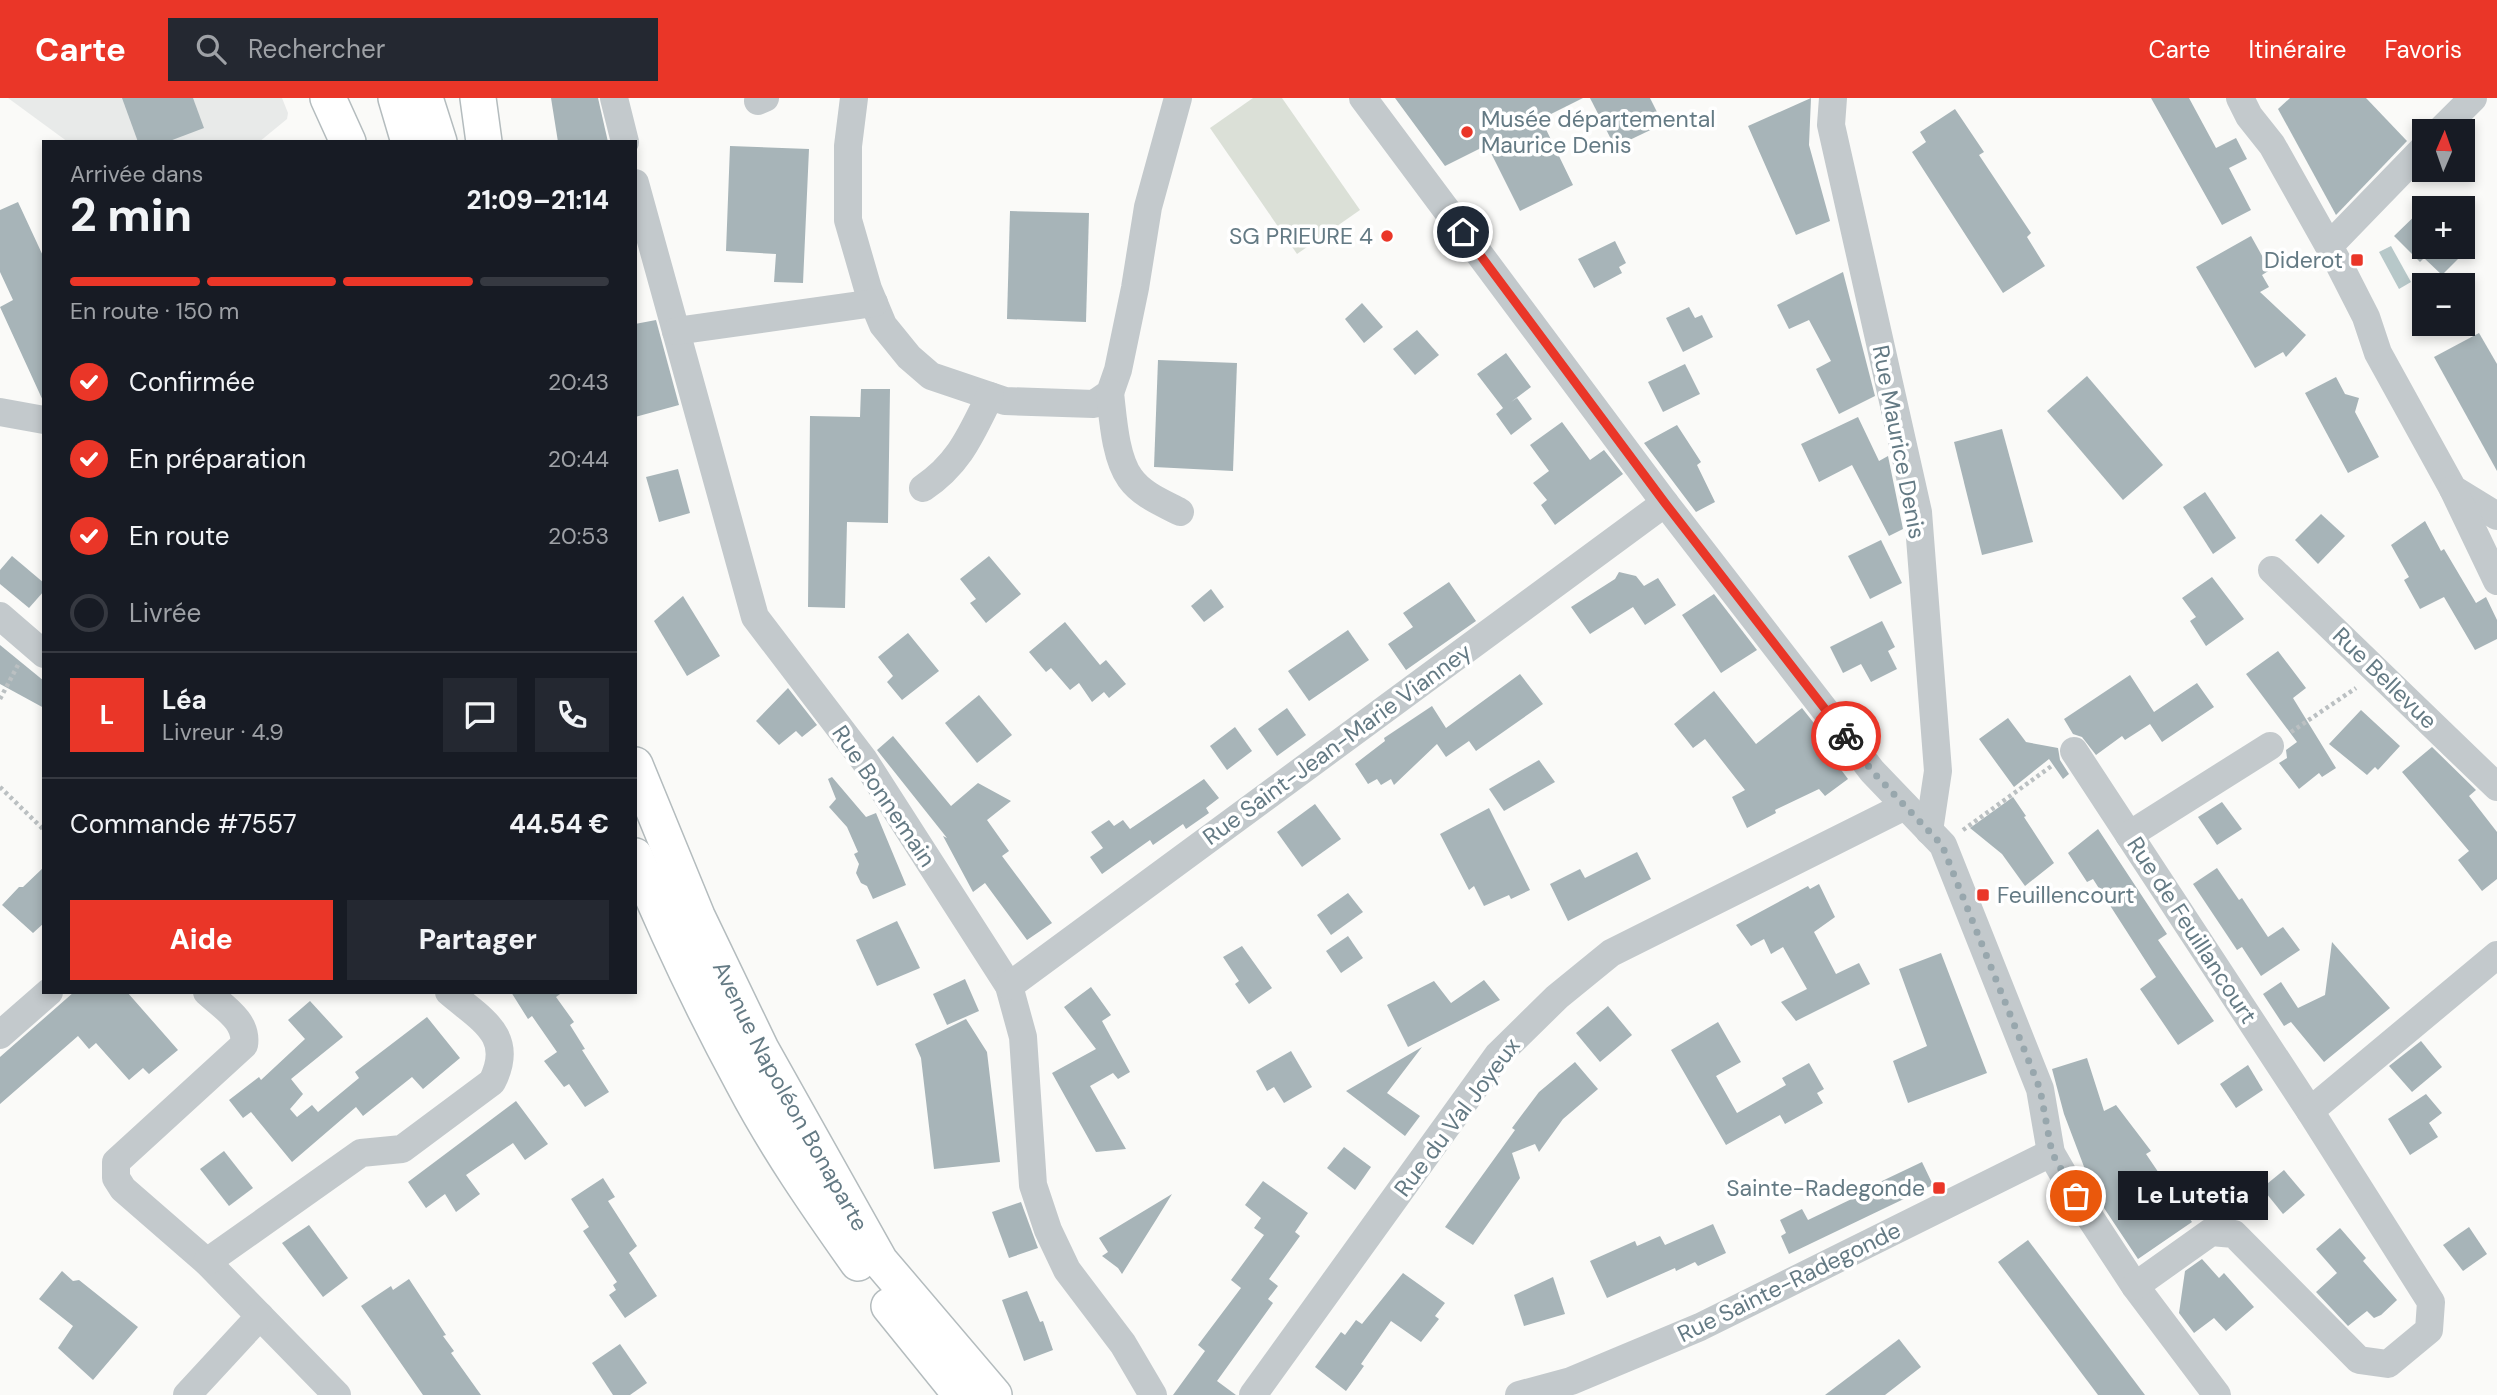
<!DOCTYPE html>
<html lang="fr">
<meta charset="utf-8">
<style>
body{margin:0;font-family:"DM Sans",sans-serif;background:#242831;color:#f1f3f6;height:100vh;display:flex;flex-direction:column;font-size:26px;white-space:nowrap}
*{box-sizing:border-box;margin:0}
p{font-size:23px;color:#9ea1a6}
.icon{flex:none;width:38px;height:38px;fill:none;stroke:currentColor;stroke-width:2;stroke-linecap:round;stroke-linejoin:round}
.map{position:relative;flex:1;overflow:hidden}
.sheet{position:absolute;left:42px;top:42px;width:595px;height:854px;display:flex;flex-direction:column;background:#171b24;border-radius:0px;box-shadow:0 4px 10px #0003}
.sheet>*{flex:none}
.needle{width:46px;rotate:2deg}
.tools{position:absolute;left:2412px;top:21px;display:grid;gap:14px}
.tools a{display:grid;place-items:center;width:63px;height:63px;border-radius:0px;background:#171b24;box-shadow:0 4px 10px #0003;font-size:35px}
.pin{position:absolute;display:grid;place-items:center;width:60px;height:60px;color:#fff;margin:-30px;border:4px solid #fff;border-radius:50%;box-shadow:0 2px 7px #0007}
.courier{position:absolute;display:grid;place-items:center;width:70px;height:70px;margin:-35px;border:5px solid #ea3628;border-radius:50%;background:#fff;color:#222;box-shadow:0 2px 9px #0007}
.bubble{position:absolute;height:49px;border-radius:0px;background:#171b24;box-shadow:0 4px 10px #0003;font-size:23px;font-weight:800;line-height:49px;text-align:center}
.headline em{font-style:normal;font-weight:800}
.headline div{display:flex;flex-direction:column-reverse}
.headline{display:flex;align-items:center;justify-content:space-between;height:119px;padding:0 28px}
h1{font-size:46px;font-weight:800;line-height:52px}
.bar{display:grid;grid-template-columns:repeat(4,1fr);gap:10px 7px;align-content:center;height:84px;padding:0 28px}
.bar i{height:9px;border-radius:5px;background:#363941}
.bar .on{background:#ea3628}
.bar p{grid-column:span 4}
.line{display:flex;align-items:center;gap:18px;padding:0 28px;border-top:2px solid #363941}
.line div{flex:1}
.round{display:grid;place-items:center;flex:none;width:74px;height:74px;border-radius:0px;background:#242831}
ol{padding:0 28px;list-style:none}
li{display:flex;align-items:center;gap:21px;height:77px}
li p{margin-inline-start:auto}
li .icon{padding:7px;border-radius:50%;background:#ea3628;color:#fff;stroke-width:4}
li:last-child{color:#9ea1a6}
li i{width:38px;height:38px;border:4px solid #363941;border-radius:50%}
.button{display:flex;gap:14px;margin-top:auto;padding:14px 28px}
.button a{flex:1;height:80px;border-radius:0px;background:#ea3628;color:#fff;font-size:28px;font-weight:800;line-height:80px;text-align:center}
.button a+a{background:#242831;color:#f1f3f6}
header{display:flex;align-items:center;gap:42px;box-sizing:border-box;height:98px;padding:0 35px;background:#ea3628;color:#fff}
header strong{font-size:33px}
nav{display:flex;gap:38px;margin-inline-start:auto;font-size:24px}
.search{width:490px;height:63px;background:#242831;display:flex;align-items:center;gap:18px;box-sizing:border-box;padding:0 24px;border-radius:0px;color:#9ea1a6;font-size:26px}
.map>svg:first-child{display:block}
</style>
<header>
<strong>Carte</strong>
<div class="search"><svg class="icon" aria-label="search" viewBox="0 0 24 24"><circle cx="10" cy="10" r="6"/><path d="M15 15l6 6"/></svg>Rechercher</div>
<nav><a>Carte</a><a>Itinéraire</a><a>Favoris</a></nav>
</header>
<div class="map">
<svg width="2497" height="1297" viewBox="0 0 2497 1297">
<rect width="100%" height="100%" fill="#fafaf8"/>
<path fill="#e8eae9" d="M8,0H282L288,15L287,21L259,44H68Z"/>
<path fill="#dbe0d7" d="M1253,0H1282L1360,112L1297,156L1210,30Z"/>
<path fill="#b7c8c9" d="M2391,148L2411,184L2399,191L2379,154Z"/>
<g fill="#a7b4b8">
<path d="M122,0H193L204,30L167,44H138Z"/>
<path d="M551,0H598L608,44H558Z"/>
<path d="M1395,0H1583L1541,21L1573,87L1520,113L1487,47L1445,68Z"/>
<path d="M1590,0H1650L1663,26L1615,49Z"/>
<path d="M1811,0L1809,47L1830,123L1796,137L1748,28Z"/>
<path d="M2151,0H2189L2216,50L2236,40L2247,61L2229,70L2251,112L2222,127Z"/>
<path d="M2290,0H2366L2407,43L2336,117L2278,11Z"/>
<path d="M1955,11L1984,54L1979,57L2031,135L2027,139L2045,168L2003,195L1912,54L1926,44L1920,34Z"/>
<path d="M730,48L809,51L803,185L774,184L776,156L726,153Z"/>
<path d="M18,104L44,160V305L0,209L13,202L0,174V112Z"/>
<path d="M2424,109V149H2462V147L2467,152L2442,177L2424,160L2420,164L2394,138Z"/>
<path d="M1010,113L1089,115L1086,224L1007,221Z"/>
<path d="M2251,138L2270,172L2262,177L2269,189L2260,194L2306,237L2286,259L2283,254L2255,270L2196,169Z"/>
<path d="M1615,143L1626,165L1619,169L1622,175L1594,190L1578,161Z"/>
<path d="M1843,174L1875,298L1839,316L1816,271L1831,263L1809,222L1789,231L1777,207Z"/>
<path d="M1362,205L1383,229L1364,245L1345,221Z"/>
<path d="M1689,209L1695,220L1702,217L1713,239L1683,254L1666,220Z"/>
<path d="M656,222L679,307L635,319V226Z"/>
<path d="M1417,232L1439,257L1415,277L1393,251Z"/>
<path d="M2479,235L2497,266V373L2434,259Z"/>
<path d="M1506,255L1531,289L1511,304L1517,300L1532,321L1511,337L1496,316L1503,310L1477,276Z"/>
<path d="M1158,262L1237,265L1233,373L1154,369Z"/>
<path d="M1685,266L1700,296L1663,314L1648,284Z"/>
<path d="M2087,278L2163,367L2123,402L2047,313Z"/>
<path d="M2336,279L2345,296L2359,300L2355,314L2379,359L2348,375L2305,295Z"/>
<path d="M861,291H890L888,425L847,424L845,510L808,509L810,318L860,319Z"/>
<path d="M1858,319L1879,363L1888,358L1903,431L1889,438L1852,367L1819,384L1801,346Z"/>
<path d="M1562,324L1590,362L1604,352L1623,376L1555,427L1541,407L1547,402L1533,385L1549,373L1530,347Z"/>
<path d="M1677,327L1701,364L1697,367L1715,404L1696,414L1644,345Z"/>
<path d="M2002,331L2033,444L1982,457L1954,344Z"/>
<path d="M678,371L690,415L659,424L646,379Z"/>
<path d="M2205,394L2236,440L2213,456L2183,409Z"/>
<path d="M2321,416L2345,438L2318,466L2295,442Z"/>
<path d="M2425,423L2441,453L2444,451L2476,505L2486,499L2497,522V541L2475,552L2444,499L2420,511L2404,482L2409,479L2391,447Z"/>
<path d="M1881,442L1902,485L1870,501L1848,458Z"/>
<path d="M12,458L44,485V493L29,510L0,486V472Z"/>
<path d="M989,458L1021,496L986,525L970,505L976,501L960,481Z"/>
<path d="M1619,474L1636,478L1644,488L1658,480L1676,507L1645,527L1633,509L1590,536L1571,509L1615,481Z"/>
<path d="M2212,479L2244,521L2206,548L2190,523L2196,519L2182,500Z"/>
<path d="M1449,484L1476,523L1406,572L1388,546L1413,529L1403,515Z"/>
<path d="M1211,491L1224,509L1204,524L1191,508Z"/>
<path d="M1714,496L1757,552L1721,575L1682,517Z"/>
<path d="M683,498L720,558L687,578L654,523Z"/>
<path d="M1882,523L1895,549L1888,553L1897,571L1871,584L1861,566L1843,575L1830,549Z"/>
<path d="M1065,524L1100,567L1106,562L1126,586L1109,600L1104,594L1092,604L1079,585L1070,592L1051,570L1046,574L1029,554Z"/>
<path d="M1348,532L1369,562L1309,603L1288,573Z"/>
<path d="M908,535L939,573L902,602L887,584L893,578L878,559Z"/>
<path d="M0,547L44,583V610L0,586Z"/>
<path d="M2278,553L2306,590L2293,600L2336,670L2322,679L2319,675L2299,691L2279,665L2287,660L2286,652L2297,644L2246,576Z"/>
<path d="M1520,576L1543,606L1476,653L1469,643L1446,659L1437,646L1394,687L1391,681L1381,687L1377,681L1368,686L1355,666L1385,643L1384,640L1432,608L1446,630Z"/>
<path d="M2130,577L2154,614L2197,585L2214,609L2162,644L2150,626L2125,642L2122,638L2096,657L2082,639L2073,636L2064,621Z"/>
<path d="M788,590L817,627L802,639L796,633L779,647L756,623Z"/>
<path d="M1714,593L1756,646L1802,610L1839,657L1833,661L1848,681L1825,698L1819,691L1775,712L1776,715L1747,730L1732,699L1745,692L1705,641L1693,650L1674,626Z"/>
<path d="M979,597L1012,637L977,665L945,625Z"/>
<path d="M1287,610L1306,637L1277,658L1258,631Z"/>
<path d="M2361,612L2400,648L2378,672L2375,669L2367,677L2329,646Z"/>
<path d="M2008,620L2026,644L2058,650L2060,662L2069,676L2063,681L2049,661L2014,689L1979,641Z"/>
<path d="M1235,629L1252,653L1227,672L1210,648Z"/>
<path d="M893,638L951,708L978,685L1011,703L987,722L1009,753L1002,758L1052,825L1027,842L985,785L973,794L943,738L947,740L877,652Z"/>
<path d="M2432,649L2476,692L2469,698L2497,734V781L2482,793L2458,762L2469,753L2402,674Z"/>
<path d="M1539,662L1555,684L1504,713L1489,691Z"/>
<path d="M832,679L866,719L876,715L906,787L873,801L867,788L861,785L856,775L859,766L854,756L858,754L847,729L829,709L836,701L828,681Z"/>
<path d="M1204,681L1219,700L1206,710L1209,715L1186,731L1183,726L1153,747L1150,742L1102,776L1090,759L1103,750L1091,734L1109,722L1114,728L1123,722L1130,731Z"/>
<path d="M2013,699L2026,718L2024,719L2054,765L2025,788L2002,756L1970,730Z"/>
<path d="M2222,704L2242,731L2217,747L2198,719Z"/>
<path d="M1315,706L1341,741L1302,769L1277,734Z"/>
<path d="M1489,710L1530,792L1511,801L1509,797L1484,808L1474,788L1469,792L1440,736Z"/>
<path d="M2098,731L2167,836L2158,842L2214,923L2178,947L2140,891L2156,879L2093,781L2087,784L2068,755Z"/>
<path d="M1637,754L1651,781L1568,823L1550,786L1580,771L1585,780Z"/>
<path d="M44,769V825L33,835L2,807L19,789H23Z"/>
<path d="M2217,770L2239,802L2242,800L2268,839L2283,829L2300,852L2261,878L2242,849L2237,852L2193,786Z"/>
<path d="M1819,786L1835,819L1814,834L1836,876L1859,865L1870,886L1796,923L1781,904L1807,891L1783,849L1771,856L1764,841L1751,848L1736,827L1808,788L1810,791Z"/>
<path d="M1348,795L1363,814L1331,837L1317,817Z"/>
<path d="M897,823L920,870L877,888L856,842Z"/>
<path d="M1348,838L1363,860L1341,875L1326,853Z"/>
<path d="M2332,844L2390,910L2324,964L2291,924L2284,928L2263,896L2281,884L2298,910L2325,897Z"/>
<path d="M1242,848L1272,890L1249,906L1235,886L1239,883L1223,859Z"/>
<path d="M1941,855L1987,975L1908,1005L1893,963L1927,948L1899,871Z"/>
<path d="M965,881L979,913L947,927L933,896Z"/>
<path d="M1484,882L1500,902L1408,949L1387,907L1434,883L1451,905Z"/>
<path d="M1091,889L1111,917L1102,923L1130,974L1118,981L1113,975L1090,988L1126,1051L1096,1054L1052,975L1096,951L1064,909Z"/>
<path d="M74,894H127L178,952L149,976L143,970L129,982L96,945L89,951L78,938L0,1006V959Z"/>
<path d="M511,894H563L556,899L574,924L570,927L585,951L582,952L609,994L585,1009L569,986L564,989L544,963L557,954L532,918L528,921Z"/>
<path d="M310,903L343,939L291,981L303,996L290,1011L297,1019L312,1007L318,1014L359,980L355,974L427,919L460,960L423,991L412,979L363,1018L356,1009L292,1064L251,1014L243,1020L229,1002L259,979L261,982L305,941L288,922Z"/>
<path d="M1608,908L1632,937L1600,964L1576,935Z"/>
<path d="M966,921L987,954L1000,1064L934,1071L921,960L915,946Z"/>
<path d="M1718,924L1741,964L1716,978L1737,1015L1786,987L1782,980L1809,965L1824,991L1817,995L1823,1005L1785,1026L1780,1017L1726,1047L1671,952Z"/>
<path d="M2421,943L2442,969L2412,994L2389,968Z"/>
<path d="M1422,949L1387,995L1420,1018L1405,1038L1346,993Z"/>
<path d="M1291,953L1312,989L1284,1005L1274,989L1267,993L1256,973Z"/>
<path d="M2087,960L2104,1013L2116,1007L2151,1053L2146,1056L2192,1124L2138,1161L2094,1095L2064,1016L2052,971Z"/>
<path d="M1575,964L1598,991L1563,1021L1539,1054L1535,1046L1512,1055L1520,1080L1473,1147L1445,1129L1515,1032L1512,1030L1539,994Z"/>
<path d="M2248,967L2263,992L2236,1010L2220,986Z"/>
<path d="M2426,996L2442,1015L2429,1025L2438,1039L2410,1057L2388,1021Z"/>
<path d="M516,1003L548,1046L525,1062L513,1045L466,1077L480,1096L456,1114L445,1096L426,1110L408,1084Z"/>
<path d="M1344,1049L1371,1069L1355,1092L1327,1070Z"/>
<path d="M224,1053L253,1090L229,1108L200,1071Z"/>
<path d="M1922,1064L1933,1087L1789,1156L1781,1138L1786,1135L1780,1122L1802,1111L1808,1122L1862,1096L1861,1093Z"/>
<path d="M2284,1072L2305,1097L2283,1116L2262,1090Z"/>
<path d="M603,1080L615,1099L608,1103L637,1148L629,1155L657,1198L625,1220L609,1197L616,1192L613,1187L617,1184L583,1133L589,1129L571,1101Z"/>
<path d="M1263,1083L1308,1115L1295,1134L1300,1138L1269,1181L1278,1188L1268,1201L1273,1205L1217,1283L1236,1297H1173L1205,1253L1198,1247L1241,1190L1231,1182L1264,1137L1254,1130L1261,1120L1245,1107Z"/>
<path d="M1172,1096L1156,1122L1122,1176L1118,1170L1102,1158L1108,1154L1099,1140Z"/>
<path d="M1021,1104L1038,1150L1009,1160L992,1114Z"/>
<path d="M1713,1126L1726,1155L1698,1168L1695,1164L1676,1173L1675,1170L1607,1200L1590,1163L1635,1143L1637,1148L1660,1138L1665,1147Z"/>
<path d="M309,1127L348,1180L323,1199L282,1145Z"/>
<path d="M2469,1129L2487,1156L2463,1173L2443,1147Z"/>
<path d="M2340,1130L2366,1160L2363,1163L2397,1202L2381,1217L2374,1220L2367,1213L2348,1228L2316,1194L2337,1175L2316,1151Z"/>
<path d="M2028,1142L2145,1297H2098L1998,1164Z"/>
<path d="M2202,1161L2219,1180L2224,1175L2254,1209L2226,1233L2214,1220L2194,1235L2179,1215L2185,1173Z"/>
<path d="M62,1173L73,1183L79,1182L138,1229L93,1282L58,1250L73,1228L39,1201Z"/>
<path d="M1403,1175L1445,1205L1435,1218L1439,1221L1421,1244L1391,1223L1361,1266L1364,1268L1346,1293L1315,1269L1341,1234L1345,1237L1356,1222L1362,1226Z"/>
<path d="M1553,1179L1565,1216L1524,1228L1514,1197Z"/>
<path d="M409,1181L446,1237L443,1238L454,1253L451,1255L481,1297H423L361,1208L391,1188L393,1192Z"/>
<path d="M1027,1193L1040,1224L1043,1223L1053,1252L1024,1263L1002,1202Z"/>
<path d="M1899,1241L1921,1269L1885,1297H1825Z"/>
<path d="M620,1246L647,1285L630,1297H613L592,1265Z"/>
</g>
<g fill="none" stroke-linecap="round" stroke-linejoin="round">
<g stroke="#b4bcbe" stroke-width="38">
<g id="major">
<path d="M328,0L348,44"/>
<path d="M396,0L409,44"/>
<path d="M425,0L439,44"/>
<path d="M478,0L484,44"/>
<path id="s1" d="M635,667L697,818L761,951L880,1163L994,1297"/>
<path d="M635,758C667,835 703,911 743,985C776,1048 817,1107 858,1165"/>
<path d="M889,1208L961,1297"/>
</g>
</g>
<g stroke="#bbc0c2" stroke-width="4.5" stroke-dasharray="3.5 3.5" stroke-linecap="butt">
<path d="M0,601L18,567"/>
<path d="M2291,634L2356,590"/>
<path d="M0,689L44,732"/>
<path d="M1963,732L2053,667"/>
</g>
<g stroke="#c3c9cc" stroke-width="28">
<path d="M614,0L625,44"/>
<path d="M854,0L848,48V122L868,191L883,227L909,259L931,278L1005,303L1094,306L1110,295L1118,272L1135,190L1148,109L1178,0"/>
<path d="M1363,0L1665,405L1872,673L1943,747L2040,991L2051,1055L2076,1098L2135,1188L2217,1297"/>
<path d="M1833,0L1831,27L1918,414L1938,673L1929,733"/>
<path d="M2240,0L2249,18L2272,47L2340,168L2366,219L2378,255L2453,391L2497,418"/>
<path d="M758,3L765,0"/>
<path d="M2440,33L2473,0"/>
<path d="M635,85L755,519L864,662L1009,888L1023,939L1033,1087L1048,1132L1067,1172L1123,1246L1153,1297"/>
<path d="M2329,148L2424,50"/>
<path d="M676,233L874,205"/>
<path d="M1110,295C1113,320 1115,359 1130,380C1142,397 1163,405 1180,414"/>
<path d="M0,314L44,322"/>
<path d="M923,390C960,365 971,336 990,298"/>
<path d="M2453,391L2497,483"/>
<path d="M2272,472L2497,689"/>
<path d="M0,518L44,556"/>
<path d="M2074,653L2310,1013"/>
<path d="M2129,737L2270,648"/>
<path d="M1009,888L1665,405"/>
<path d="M207,894C223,909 248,923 244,947L116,1064V1080L123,1091L207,1164L337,1297"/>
<path d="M0,937L49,894"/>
<path d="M207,1164L361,1055L402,1051L492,984C516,937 480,921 449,894"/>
<path d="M2135,1188L2211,1134L2234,1136L2359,1262L2388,1266L2429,1232L2431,1204L2310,1013L2497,857"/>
<path d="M187,1297L260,1218"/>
<path d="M1253,1297L1498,957L1557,899L1611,855L1905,708"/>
<path d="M1519,1297L1571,1283L1700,1229L2051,1055"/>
</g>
<use href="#major" stroke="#fff" stroke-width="35"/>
</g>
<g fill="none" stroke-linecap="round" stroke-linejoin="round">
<path stroke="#98a7ad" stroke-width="7" stroke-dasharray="0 12.6" d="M1846,638L1872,673L1942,747L2040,991L2052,1055L2076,1098"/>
<path stroke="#ea3628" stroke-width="9" d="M1463,134L1665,405L1846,638"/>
</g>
<g fill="#ea3628" stroke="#fff" stroke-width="2.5">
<circle cx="1467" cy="34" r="7"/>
<circle cx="1387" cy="138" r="7"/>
<rect x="2350" y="155" width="14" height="14" rx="3.5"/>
<rect x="1976" y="790" width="14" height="14" rx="3.5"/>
<rect x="1932" y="1083" width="14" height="14" rx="3.5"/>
</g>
<g text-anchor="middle" stroke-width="7" stroke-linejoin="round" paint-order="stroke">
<g font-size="23" fill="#647a84" stroke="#fff" text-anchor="end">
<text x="1481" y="29" text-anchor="start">Musée départemental<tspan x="1481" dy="26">Maurice Denis</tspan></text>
<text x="1373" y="146">SG PRIEURE 4</text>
<text x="2343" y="170">Diderot</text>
<text x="1997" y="805" text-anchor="start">Feuillencourt</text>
<text x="1925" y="1098">Sainte-Radegonde</text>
</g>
<g font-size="23" fill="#647a84" stroke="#fff">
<text transform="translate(1899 344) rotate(79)" y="8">Rue Maurice Denis</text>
<text transform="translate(2385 580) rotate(44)" y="8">Rue Bellevue</text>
<text transform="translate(1337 646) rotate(-36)" y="8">Rue Saint-Jean-Marie Vianney</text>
<text transform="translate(884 698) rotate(56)" y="8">Rue Bonnemain</text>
<text transform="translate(2192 832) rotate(57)" y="8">Rue de Feuillancourt</text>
<text dy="8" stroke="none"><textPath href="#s1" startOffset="366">Avenue Napoléon Bonaparte</textPath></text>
<text transform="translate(1457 1019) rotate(-53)" y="8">Rue du Val Joyeux</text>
<text transform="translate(1789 1184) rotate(-26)" y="8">Rue Sainte-Radegonde</text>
</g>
</g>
</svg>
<div class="tools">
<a><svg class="needle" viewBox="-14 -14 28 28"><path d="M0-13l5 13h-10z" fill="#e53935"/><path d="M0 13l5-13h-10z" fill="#9ea1a6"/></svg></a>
<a>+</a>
<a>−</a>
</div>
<div class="pin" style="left:2076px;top:1098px;background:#ea580c"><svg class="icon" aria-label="bag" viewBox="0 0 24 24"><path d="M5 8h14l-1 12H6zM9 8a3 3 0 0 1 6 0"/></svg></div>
<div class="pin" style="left:1463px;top:134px;background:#1f2937"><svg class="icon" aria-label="home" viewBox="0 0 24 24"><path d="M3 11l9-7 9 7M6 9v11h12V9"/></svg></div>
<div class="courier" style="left:1846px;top:638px"><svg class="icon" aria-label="bike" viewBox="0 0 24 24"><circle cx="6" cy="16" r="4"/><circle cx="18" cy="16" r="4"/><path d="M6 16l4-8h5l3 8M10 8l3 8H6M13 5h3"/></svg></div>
<div class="bubble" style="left:2118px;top:1073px;width:150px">Le Lutetia</div>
<section class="sheet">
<div class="headline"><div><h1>2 min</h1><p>Arrivée dans</p></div><em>21:09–21:14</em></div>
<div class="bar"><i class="on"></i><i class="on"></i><i class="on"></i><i></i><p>En route · 150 m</p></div>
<ol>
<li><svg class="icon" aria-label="check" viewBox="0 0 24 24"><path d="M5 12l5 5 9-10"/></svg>Confirmée<p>20:43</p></li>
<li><svg class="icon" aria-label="check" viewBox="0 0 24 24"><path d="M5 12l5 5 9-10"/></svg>En préparation<p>20:44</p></li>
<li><svg class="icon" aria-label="check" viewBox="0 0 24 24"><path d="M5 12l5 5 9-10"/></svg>En route<p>20:53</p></li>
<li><i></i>Livrée</li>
</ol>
<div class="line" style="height:126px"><b class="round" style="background:#ea3628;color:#fff">L</b><div><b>Léa</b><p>Livreur · 4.9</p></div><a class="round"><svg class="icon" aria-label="chat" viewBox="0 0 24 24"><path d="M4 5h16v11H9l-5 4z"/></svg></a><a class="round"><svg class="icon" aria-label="phone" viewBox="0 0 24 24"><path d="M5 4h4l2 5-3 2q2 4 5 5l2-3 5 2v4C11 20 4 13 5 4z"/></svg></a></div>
<div class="line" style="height:91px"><div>Commande #7557</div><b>44.54 €</b></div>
<div class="button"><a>Aide</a><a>Partager</a></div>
</section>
</div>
